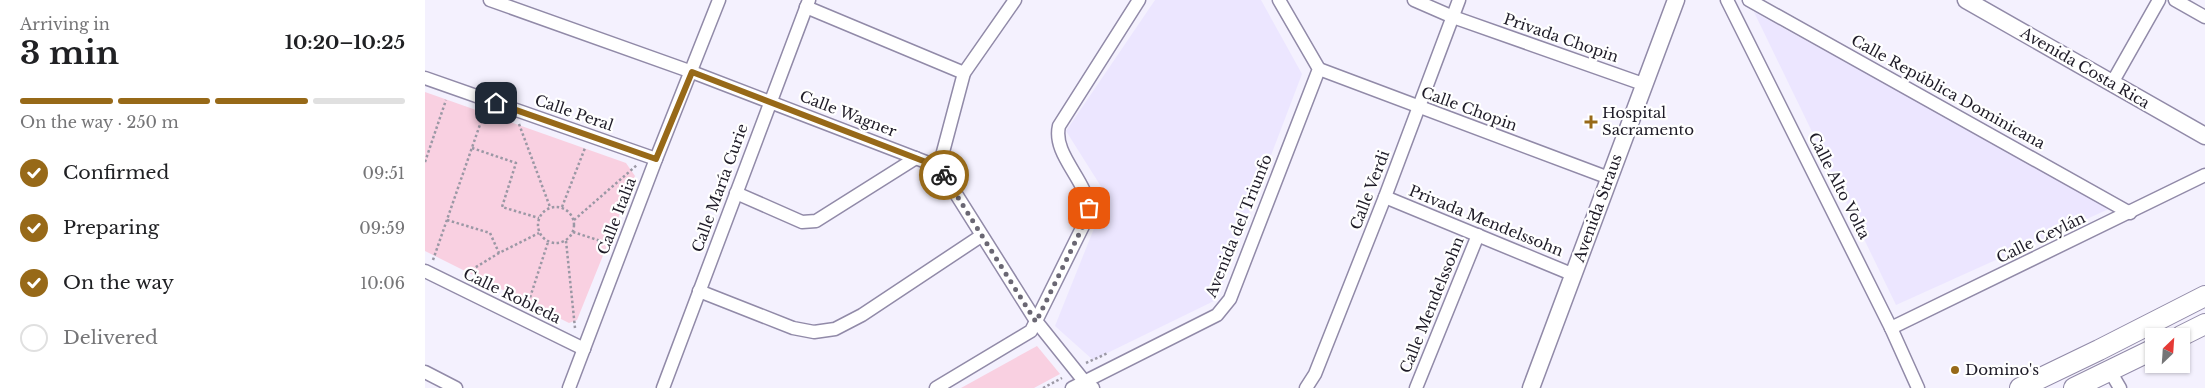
<!DOCTYPE html>
<meta charset="utf-8">
<style>
body{margin:0;font-family:"Libre Baskerville",serif;background:#f2f2f2;color:#202124;height:100vh;display:flex;flex-direction:column;font-size:19px;white-space:nowrap}
*{box-sizing:border-box;margin:0}
p{font-size:16px;color:#757577}
.icon{flex:none;width:28px;height:28px;fill:none;stroke:currentColor;stroke-width:2;stroke-linecap:round;stroke-linejoin:round}
.map{position:relative;flex:1;overflow:hidden}
.details{display:flex;flex-direction:column;background:#fff;width:425px}
.details>*{flex:none}
.needle{width:32px;rotate:25deg}
.fabs{position:absolute;left:1720px;top:328px;display:grid;gap:10px}
.fabs a{display:grid;place-items:center;width:45px;height:45px;border-radius:0px;background:#fff;box-shadow:0 1px 4px #0004;font-size:25px}
.pin{position:absolute;display:grid;place-items:center;width:42px;height:42px;color:#fff;margin:-21px;border-radius:10px;box-shadow:0 2px 8px #0006}
.courier{position:absolute;display:grid;place-items:center;width:50px;height:50px;margin:-25px;border:4px solid #976918;border-radius:50%;background:#fff;color:#222;box-shadow:0 1px 6px #0007}
.overview em{font-style:normal;font-weight:700}
.overview div{display:flex;flex-direction:column-reverse}
.overview{display:flex;align-items:center;justify-content:space-between;height:85px;padding:0 20px}
h1{font-size:32px;font-weight:700;line-height:38px}
.bar{display:grid;grid-template-columns:repeat(4,1fr);gap:8px 5px;align-content:center;height:60px;padding:0 20px}
.bar i{height:6px;border-radius:4px;background:#e0e0e0}
.bar .on{background:#976918}
.bar p{grid-column:span 4}
ol{padding:0 20px;list-style:none}
li{display:flex;align-items:center;gap:15px;height:55px}
li p{margin-inline-start:auto}
li .icon{padding:5px;border-radius:50%;background:#976918;color:#fff;stroke-width:4}
li:last-child{color:#757577}
li i{width:28px;height:28px;border:2px solid #e0e0e0;border-radius:50%}
main{display:flex;flex:1;min-height:0}
.map>svg:first-child{display:block}
</style>
<main>
<section class="details">
<div class="overview"><div><h1>3 min</h1><p>Arriving in</p></div><em>10:20–10:25</em></div>
<div class="bar"><i class="on"></i><i class="on"></i><i class="on"></i><i></i><p>On the way · 250 m</p></div>
<ol>
<li><svg class="icon" aria-label="check" viewBox="0 0 24 24"><path d="M5 12l5 5 9-10"/></svg>Confirmed<p>09:51</p></li>
<li><svg class="icon" aria-label="check" viewBox="0 0 24 24"><path d="M5 12l5 5 9-10"/></svg>Preparing<p>09:59</p></li>
<li><svg class="icon" aria-label="check" viewBox="0 0 24 24"><path d="M5 12l5 5 9-10"/></svg>On the way<p>10:06</p></li>
<li><i></i>Delivered</li>
</ol>
</section>
<div class="map">
<svg width="1780" height="388" viewBox="0 0 1780 388">
<rect width="100%" height="100%" fill="#f4f1fe"/>
<g fill="#ece6ff">
<path d="M730,0H836L877,74L791,300L668,360L630,326L682,196L641,131Z"/>
<path d="M1329,12L1686,208L1471,305Z"/>
</g>
<g fill="#f9d0e1">
<path d="M0,92L201,163L210,176L152,320L144,323L0,251Z"/>
<path d="M612,346L635,374L609,388H536Z"/>
</g>
<g fill="none" stroke-linecap="round" stroke-linejoin="round">
<g stroke="#918aa8" stroke-width="15">
<g id="minor">
<path d="M65,0L267,72L514,167L611,321L659,381L668,388"/>
<path d="M989,0L1028,17L1218,84"/>
<path d="M1302,0L1466,328L1493,388"/>
<path d="M1324,0L1705,213"/>
<path d="M1750,0L1780,17"/>
<path d="M381,7L539,73"/>
<path d="M894,69L1184,178"/>
<path d="M0,78L231,159"/>
<path d="M1687,83L1734,0"/>
<path d="M514,167L539,73L590,0"/>
<path d="M311,193L377,222L391,221L491,158"/>
<path d="M960,197L1149,275"/>
<path d="M0,271L159,349"/>
<path d="M274,291L368,328L389,332L410,329L437,315L556,236"/>
<path d="M1466,328L1780,175"/>
<path d="M1685,371L1695,388"/>
<path d="M0,372L31,388"/>
<path d="M144,388L231,159L294,0"/>
<path d="M238,388L384,0"/>
<path d="M511,388L606,331L611,321L659,224C661,220 663,214 663,209C664,182 627,155 634,126L714,0"/>
<path d="M647,388L792,315L805,299L894,69L854,0"/>
<path d="M881,388L890,374L960,197L1034,0"/>
<path d="M991,388L1053,235"/>
</g>
</g>
<g stroke="#918aa8" stroke-width="19">
<g id="tertiary">
<path d="M1541,0L1780,136"/>
<path d="M1106,388L1251,0"/>
</g>
</g>
<g stroke="#918aa8" stroke-width="22">
<g id="primary">
<path d="M1756,336L1780,324"/>
<path d="M1595,388L1674,350L1780,296"/>
<path d="M1649,388L1729,349"/>
</g>
</g>
<g stroke="#9b98a5" stroke-width="2.5" stroke-dasharray="2.5 2.5" stroke-linecap="butt">
<path d="M94,124L125,207"/>
<path d="M47,148L91,163L77,207L114,218"/>
<path d="M0,162L21,100"/>
<circle cx="131" cy="225" r="18"/>
<path d="M137,207L160,148"/>
<path d="M22,220L65,233L74,253"/>
<path d="M149,220L212,165"/>
<path d="M148,232L185,244"/>
<path d="M141,241L150,328"/>
<path d="M8,260L59,113"/>
<path d="M38,275L74,253L114,233"/>
<path d="M102,307L123,242"/>
<path d="M661,363L683,353"/>
<path d="M618,388L637,378"/>
</g>
<use href="#minor" stroke="#fff" stroke-width="12"/>
<use href="#tertiary" stroke="#fff" stroke-width="16"/>
<use href="#primary" stroke="#fff" stroke-width="20"/>
</g>
<g fill="none" stroke-linecap="round" stroke-linejoin="round">
<path stroke="#6a6773" stroke-width="5" stroke-dasharray="0 9" d="M519,175L611,322L659,224L664,208"/>
<path stroke="#976918" stroke-width="6" d="M71,103L231,159L267,72L514,167L519,175"/>
</g>
<g fill="#976918" stroke="#fff" stroke-width="2">
<path d="M1163.5 114.5h5v5h5v5h-5v5h-5v-5h-5v-5h5z"/>
<circle cx="1530" cy="370" r="5"/>
</g>
<g text-anchor="middle" stroke-width="4.5" stroke-linejoin="round" paint-order="stroke">
<g font-size="15" fill="#1f1c28" stroke="#fff">
<text transform="translate(1136 38) rotate(19)" y="5">Privada Chopin</text>
<text transform="translate(1660 68) rotate(30)" y="5">Avenida Costa Rica</text>
<text transform="translate(1523 92) rotate(29)" y="5">Calle República Dominicana</text>
<text transform="translate(1044 109) rotate(20)" y="5">Calle Chopin</text>
<text transform="translate(149 113) rotate(19)" y="5">Calle Peral</text>
<text transform="translate(423 114) rotate(21)" y="5">Calle Wagner</text>
<text transform="translate(1414 186) rotate(63)" y="5">Calle Alto Volta</text>
<text transform="translate(295 188) rotate(-70)" y="5">Calle María Curie</text>
<text transform="translate(945 190) rotate(-69)" y="5">Calle Verdi</text>
<text transform="translate(1173 208) rotate(-70)" y="5">Avenida Straus</text>
<text transform="translate(192 216) rotate(-69)" y="5">Calle Italia</text>
<text transform="translate(1061 221) rotate(22)" y="5">Privada Mendelssohn</text>
<text transform="translate(814 226) rotate(-68)" y="5">Avenida del Triunfo</text>
<text transform="translate(1616 238) rotate(-26)" y="5">Calle Ceylán</text>
<text transform="translate(87 296) rotate(26)" y="5">Calle Robleda</text>
<text transform="translate(1007 305) rotate(-68)" y="5">Calle Mendelssohn</text>
</g>
<g font-size="15" fill="#1f1c28" stroke="#fff" text-anchor="start">
<text x="1177" y="118">Hospital<tspan x="1177" dy="17">Sacramento</tspan></text>
<text x="1540" y="375">Domino's</text>
</g>
</g>
</svg>
<div class="fabs">
<a><svg class="needle" viewBox="-14 -14 28 28"><path d="M0-13l5 13h-10z" fill="#e53935"/><path d="M0 13l5-13h-10z" fill="#757577"/></svg></a>
</div>
<div class="pin" style="left:664px;top:208px;background:#ea580c"><svg class="icon" aria-label="bag" viewBox="0 0 24 24"><path d="M5 8h14l-1 12H6zM9 8a3 3 0 0 1 6 0"/></svg></div>
<div class="pin" style="left:71px;top:103px;background:#1f2937"><svg class="icon" aria-label="home" viewBox="0 0 24 24"><path d="M3 11l9-7 9 7M6 9v11h12V9"/></svg></div>
<div class="courier" style="left:519px;top:175px"><svg class="icon" aria-label="bike" viewBox="0 0 24 24"><circle cx="6" cy="16" r="4"/><circle cx="18" cy="16" r="4"/><path d="M6 16l4-8h5l3 8M10 8l3 8H6M13 5h3"/></svg></div>
</div>
</main>
